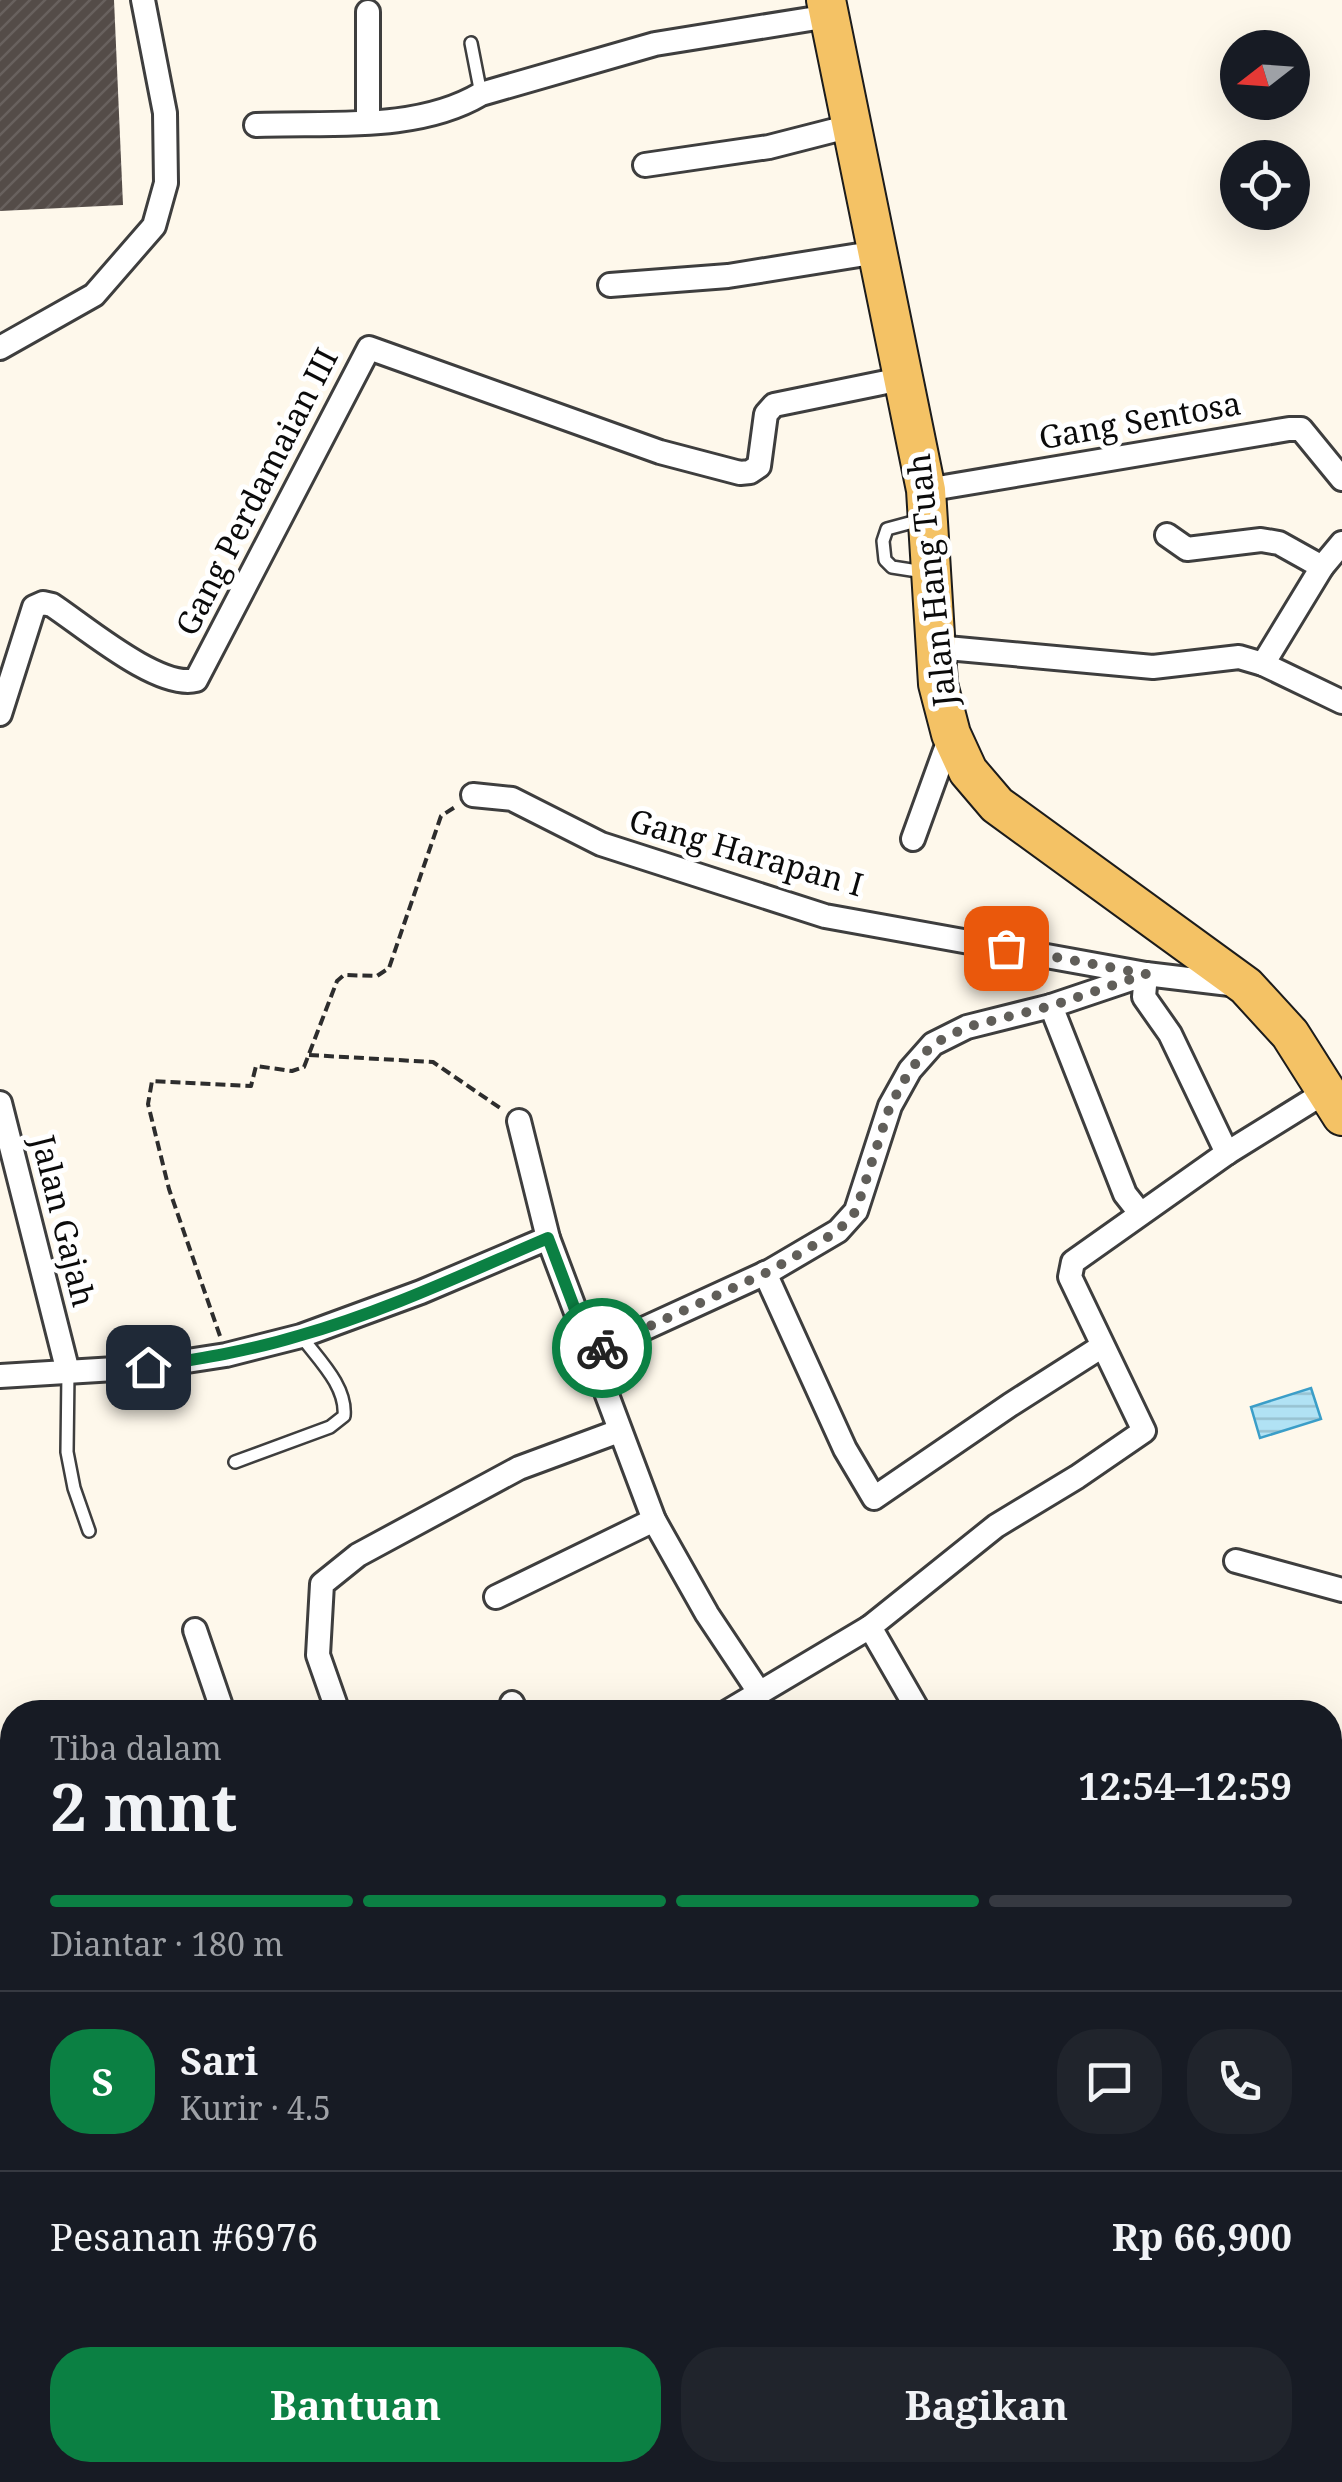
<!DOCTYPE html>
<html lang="id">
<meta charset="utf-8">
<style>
body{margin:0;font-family:"Noto Serif",serif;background:#20242c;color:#f1f3f6;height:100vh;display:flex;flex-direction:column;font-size:38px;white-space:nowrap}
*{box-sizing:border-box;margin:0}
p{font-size:32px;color:#9ea1a6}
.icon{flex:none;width:55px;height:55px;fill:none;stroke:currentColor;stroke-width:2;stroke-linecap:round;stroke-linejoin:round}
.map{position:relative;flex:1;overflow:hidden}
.panel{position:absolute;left:0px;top:1700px;width:1342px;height:782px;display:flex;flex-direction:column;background:#171b24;border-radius:40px 40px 0 0;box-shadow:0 10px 40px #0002}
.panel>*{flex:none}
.needle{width:65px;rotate:253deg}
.controls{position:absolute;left:1220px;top:30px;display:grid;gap:20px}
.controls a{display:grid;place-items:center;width:90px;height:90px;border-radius:50%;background:#171b24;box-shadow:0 10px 40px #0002;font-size:50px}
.pin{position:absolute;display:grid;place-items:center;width:85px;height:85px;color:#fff;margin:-42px;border-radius:20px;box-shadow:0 5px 15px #0006}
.courier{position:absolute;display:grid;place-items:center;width:100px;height:100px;margin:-50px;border:8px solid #0b8043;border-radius:50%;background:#fff;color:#222;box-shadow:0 2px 12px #0007}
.head em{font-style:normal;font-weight:700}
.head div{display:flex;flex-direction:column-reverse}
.head{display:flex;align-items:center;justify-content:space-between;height:170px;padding:0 50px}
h1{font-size:65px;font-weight:700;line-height:75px}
.bar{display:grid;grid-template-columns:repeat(4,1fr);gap:15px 10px;align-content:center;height:120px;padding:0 50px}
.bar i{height:12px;border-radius:8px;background:#363941}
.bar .selected{background:#0b8043}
.bar p{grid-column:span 4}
.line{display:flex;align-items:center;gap:25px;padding:0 50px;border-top:2px solid #363941}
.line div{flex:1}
.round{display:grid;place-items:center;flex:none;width:105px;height:105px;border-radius:40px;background:#20242c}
.cta{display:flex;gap:20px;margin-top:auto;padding:20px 50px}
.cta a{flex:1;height:115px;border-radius:40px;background:#0b8043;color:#fff;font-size:40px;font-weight:700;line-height:115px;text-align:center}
.cta a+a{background:#20242c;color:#f1f3f6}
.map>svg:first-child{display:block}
</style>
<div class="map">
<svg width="1342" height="2482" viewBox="0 0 1342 2482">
<defs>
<pattern id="water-rules" width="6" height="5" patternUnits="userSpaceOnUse" patternTransform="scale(2.5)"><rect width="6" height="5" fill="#b1e2f4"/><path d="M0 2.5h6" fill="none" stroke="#97c1d0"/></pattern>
<pattern id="building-hatch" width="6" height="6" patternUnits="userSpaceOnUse" patternTransform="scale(2.5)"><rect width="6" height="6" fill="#544c48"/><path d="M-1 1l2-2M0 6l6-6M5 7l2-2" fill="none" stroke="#68615e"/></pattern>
</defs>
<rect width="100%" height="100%" fill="#fef8eb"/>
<path fill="url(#water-rules)" stroke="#3b9ec8" stroke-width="2.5" d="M1311,1388L1321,1419L1260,1438L1251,1407Z"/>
<path fill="url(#building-hatch)" d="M0,0H114L123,205L0,211Z"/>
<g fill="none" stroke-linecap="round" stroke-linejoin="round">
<g stroke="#3e3e3e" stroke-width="16">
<g id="service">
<path d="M471,43L481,94"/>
<path d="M924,519L887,529L883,541L885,560L892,567L924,572"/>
<path d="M68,1372L67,1452L74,1488L89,1531"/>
<path d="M235,1462L330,1427L344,1416C347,1386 318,1359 301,1336"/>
</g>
</g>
<g stroke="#3e3e3e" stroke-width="28">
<g id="minor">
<path d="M368,120V12"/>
<path d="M256,125C329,122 417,132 481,94L655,44L829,16"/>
<path d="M645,165L769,147L851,126"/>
<path d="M610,285L728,276L878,252"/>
<path d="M0,348L94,295L154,226L166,183L165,113L143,0"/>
<path d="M926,490L1289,429H1301L1342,479"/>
<path d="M1167,535L1187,549L1261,540L1279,543L1322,567L1342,543"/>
<path d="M936,647L1153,667L1239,657L1263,664L1342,702"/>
<path d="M1263,664L1322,567"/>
<path d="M0,714L34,607L43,603L52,605C84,626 159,690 196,680L369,348L660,452L740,473L750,472L759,466L766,414L774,405L906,378"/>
<path d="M473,795L512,799L601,844L825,916L1146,974L1238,985"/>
<path d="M913,839L951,734"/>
<path d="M0,1103L68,1372"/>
<path d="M519,1121L548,1238L654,1520L707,1614L759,1692"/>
<path d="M1140,1213L1125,1194L1051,1006L1146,974L1144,997L1170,1034L1227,1153"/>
<path d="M765,1273L845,1449L874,1498L1010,1405L1101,1347"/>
<path d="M591,1353L770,1271L838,1231L856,1211L890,1106L910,1070L933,1044L967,1027L1051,1006"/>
<path d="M0,1376L148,1367L226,1355L301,1336L421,1292L548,1238"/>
<path d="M1236,1561L1342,1590"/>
<path d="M496,1597L654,1520"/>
<path d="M870,1627L919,1712"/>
<path d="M195,1630L223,1712"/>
<path d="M512,1703L516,1712"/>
<path d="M338,1712L318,1655L322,1584L358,1555L519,1468L619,1431"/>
<path d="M727,1712L870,1627L996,1526L1077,1477L1144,1431L1070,1277L1073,1262L1227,1153L1327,1091"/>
<path d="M1330,2001L1342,2002"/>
<path d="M0,2014L12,2010"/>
<path d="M0,2345L12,2397"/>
<path d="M30,2470L33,2482"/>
<path d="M436,2470L439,2482"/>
<path d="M110,2482L156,2470"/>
</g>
</g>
<g stroke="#1c1c1c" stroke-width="42">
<g id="primary">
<path d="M826,0L926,490L938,684L951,734L968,771L997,805L1246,986L1290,1034L1342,1116"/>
<path d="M1330,2155L1333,2097L1342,2041"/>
<path d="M1330,2198L1334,2257L1342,2296"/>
</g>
</g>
<g stroke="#2d2d2d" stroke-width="4" stroke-dasharray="10 5" stroke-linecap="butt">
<path d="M309,1055L433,1062L503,1110"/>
<path d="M220,1336L169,1189L148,1104L152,1081L251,1086L256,1066L292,1071L304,1067L337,981L344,975L377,976L389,968L441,816L455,807"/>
</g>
<use href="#service" stroke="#fff" stroke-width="11"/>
<use href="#minor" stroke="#fff" stroke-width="22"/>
<use href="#primary" stroke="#f4c265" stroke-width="38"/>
</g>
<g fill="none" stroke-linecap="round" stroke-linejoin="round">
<path stroke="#605e59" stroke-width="10" stroke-dasharray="0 18" d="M602,1348L770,1271L838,1231L856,1211L890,1106L910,1070L933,1044L967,1027L1051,1006L1146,974L1006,948"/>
<path stroke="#0b8043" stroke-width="12" d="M148,1367C198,1359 249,1351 298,1336C384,1312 466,1273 548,1238L591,1352L602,1348"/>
</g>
<g text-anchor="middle" stroke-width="10" stroke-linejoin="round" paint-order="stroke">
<g font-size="32" fill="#0b0b0b" stroke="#fff">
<text transform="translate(1140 421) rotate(-10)" y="11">Gang Sentosa</text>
<text transform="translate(257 492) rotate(-63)" y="11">Gang Perdamaian III</text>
<text transform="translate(932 580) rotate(-96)" y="11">Jalan Hang Tuah</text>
<text transform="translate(746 853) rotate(16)" y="11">Gang Harapan I</text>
<text transform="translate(63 1221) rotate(76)" y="11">Jalan Gajah</text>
</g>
</g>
</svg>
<div class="controls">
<a><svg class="needle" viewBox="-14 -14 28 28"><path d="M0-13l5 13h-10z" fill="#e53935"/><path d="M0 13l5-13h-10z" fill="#9ea1a6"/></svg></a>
<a><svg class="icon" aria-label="locate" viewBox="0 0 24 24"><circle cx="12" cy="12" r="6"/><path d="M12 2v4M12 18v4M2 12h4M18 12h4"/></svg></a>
</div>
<div class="pin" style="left:1006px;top:948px;background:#ea580c"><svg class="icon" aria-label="bag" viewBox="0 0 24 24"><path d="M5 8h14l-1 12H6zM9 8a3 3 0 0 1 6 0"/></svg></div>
<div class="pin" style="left:148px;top:1367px;background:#1f2937"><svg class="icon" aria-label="home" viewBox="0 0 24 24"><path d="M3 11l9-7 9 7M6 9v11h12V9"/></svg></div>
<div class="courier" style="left:602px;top:1348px"><svg class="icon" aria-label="bike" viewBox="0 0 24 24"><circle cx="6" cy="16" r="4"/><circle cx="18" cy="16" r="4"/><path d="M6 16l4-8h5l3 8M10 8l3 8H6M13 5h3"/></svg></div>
<section class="panel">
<div class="head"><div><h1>2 mnt</h1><p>Tiba dalam</p></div><em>12:54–12:59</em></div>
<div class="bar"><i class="selected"></i><i class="selected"></i><i class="selected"></i><i></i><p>Diantar · 180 m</p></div>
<div class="line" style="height:180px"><b class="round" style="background:#0b8043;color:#fff">S</b><div><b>Sari</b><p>Kurir · 4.5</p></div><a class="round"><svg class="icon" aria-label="chat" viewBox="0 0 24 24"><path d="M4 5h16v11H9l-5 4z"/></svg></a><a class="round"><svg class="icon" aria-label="phone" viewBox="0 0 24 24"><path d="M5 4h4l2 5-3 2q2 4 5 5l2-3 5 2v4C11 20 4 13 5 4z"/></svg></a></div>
<div class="line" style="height:130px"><div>Pesanan #6976</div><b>Rp 66,900</b></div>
<div class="cta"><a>Bantuan</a><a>Bagikan</a></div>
</section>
</div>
